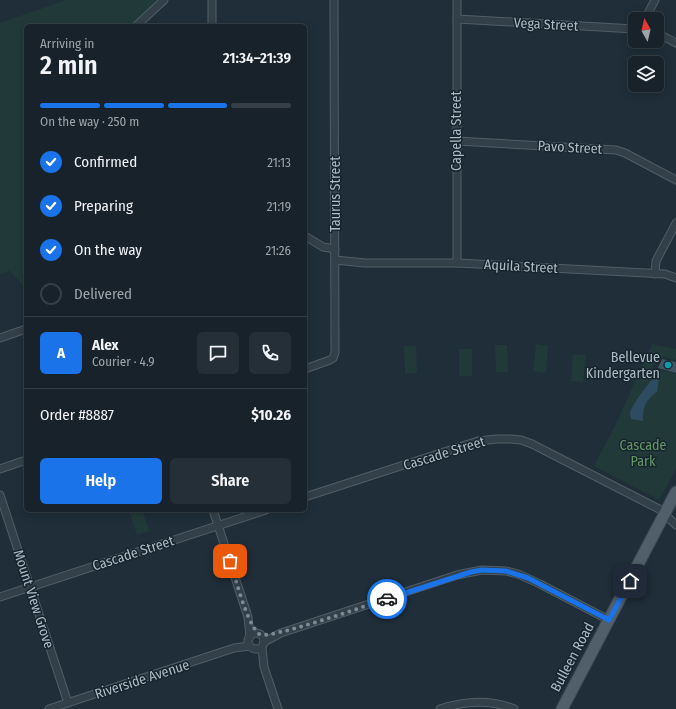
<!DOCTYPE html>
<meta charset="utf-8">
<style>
body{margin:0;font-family:"Fira Sans Condensed",sans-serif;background:#242f37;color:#f1f3f6;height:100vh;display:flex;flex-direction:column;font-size:15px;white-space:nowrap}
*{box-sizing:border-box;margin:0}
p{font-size:13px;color:#9ea4a9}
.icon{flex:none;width:22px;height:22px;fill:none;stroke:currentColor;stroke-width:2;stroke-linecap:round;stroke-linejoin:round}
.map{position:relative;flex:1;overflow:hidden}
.side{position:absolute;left:24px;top:24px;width:283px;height:488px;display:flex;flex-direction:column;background:#17222b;border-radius:6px;box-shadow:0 2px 10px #0003,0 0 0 1px #363f47}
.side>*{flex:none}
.needle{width:26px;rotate:352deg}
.fabs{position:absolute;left:628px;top:12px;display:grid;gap:8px}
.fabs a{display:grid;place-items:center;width:36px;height:36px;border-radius:6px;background:#17222b;box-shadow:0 2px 10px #0003,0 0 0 1px #363f47;font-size:20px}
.pin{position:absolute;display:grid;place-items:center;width:34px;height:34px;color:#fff;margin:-17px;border-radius:8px;box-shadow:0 2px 6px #0006}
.courier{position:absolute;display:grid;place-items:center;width:40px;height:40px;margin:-20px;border:3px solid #1a73e8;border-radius:50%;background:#fff;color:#222;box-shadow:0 1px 5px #0007}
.overview em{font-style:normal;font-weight:600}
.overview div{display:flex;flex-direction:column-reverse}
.overview{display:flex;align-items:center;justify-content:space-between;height:68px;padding:0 16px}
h1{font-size:26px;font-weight:600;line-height:30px}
.bar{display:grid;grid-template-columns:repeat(4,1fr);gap:6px 4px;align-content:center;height:48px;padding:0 16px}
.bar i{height:5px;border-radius:3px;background:#363f47}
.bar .selected{background:#1a73e8}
.bar p{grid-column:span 4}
.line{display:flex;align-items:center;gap:10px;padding:0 16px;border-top:1px solid #363f47}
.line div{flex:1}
.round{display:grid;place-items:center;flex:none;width:42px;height:42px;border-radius:6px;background:#242f37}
ol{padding:0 16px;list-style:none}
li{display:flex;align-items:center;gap:12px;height:44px}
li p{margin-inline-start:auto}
li .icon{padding:4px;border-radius:50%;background:#1a73e8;color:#fff;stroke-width:4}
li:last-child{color:#9ea4a9}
li i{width:22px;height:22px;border:2px solid #363f47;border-radius:50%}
.cta{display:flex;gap:8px;margin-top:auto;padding:8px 16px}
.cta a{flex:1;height:46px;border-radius:6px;background:#1a73e8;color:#fff;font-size:16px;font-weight:600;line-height:46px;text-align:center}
.cta a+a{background:#242f37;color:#f1f3f6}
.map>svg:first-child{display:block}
</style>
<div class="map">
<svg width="676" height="709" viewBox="0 0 676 709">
<rect width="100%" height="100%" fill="#1f2e39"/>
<g fill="#213a39">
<path d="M66,0H159L130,26H26V289L10,271L0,274V23Z"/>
<path d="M536,344L548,346L546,373L533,371Z"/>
<path d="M652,344L676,349V360L658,356L652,368L676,374V468L659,500L594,466L615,426Z"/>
<path d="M495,345H507L508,372H496Z"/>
<path d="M404,346H416L417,373L405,374Z"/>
<rect x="459" y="349" width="13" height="27"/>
<path d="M573,354L586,355L583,382L571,381Z"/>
<path d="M129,510H142L149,531L137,535Z"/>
</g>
<path fill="#2f4b60" d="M658,375L659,378L657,392C646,399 642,408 643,421L631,419C631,417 630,415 630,413C631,406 652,377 658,375Z"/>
<path fill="#425461" d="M662,359L676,362V373L658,368Z"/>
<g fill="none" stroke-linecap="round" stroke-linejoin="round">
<g stroke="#505e67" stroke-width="9">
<g id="minor">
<path d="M212,0V26"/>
<path d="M457,19L635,29"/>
<path d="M645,19L655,0"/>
<path d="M136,26L164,0"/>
<path d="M657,33L676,43"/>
<path d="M456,141L616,150L625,153L676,180"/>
<path d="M305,236L323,247L335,249"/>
<path d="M335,260L365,263H457L665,274L676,278"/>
<path d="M457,263V0"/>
<path d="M655,274L656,261L676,223"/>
<path d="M0,338L26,329"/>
<path d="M305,369L330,360L333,358L335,353L334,0"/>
<path d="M0,469L26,460"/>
<path d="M0,495L68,703"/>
<path d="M305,497L478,441L497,439H510L521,440L532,444L659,509L676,525"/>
<path d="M213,510L248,617L250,637"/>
<path d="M0,597L266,510"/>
<circle cx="256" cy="641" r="8"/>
<path d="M264,642L281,633L457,575L482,570L506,571L518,574L540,584L609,620"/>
<path d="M262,647L264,667L278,709"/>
<path d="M49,709L234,648L250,646"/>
<path d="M440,709C465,701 490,699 514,709"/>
</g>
</g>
<g stroke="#3c4953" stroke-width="13">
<path id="primary" d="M562,709L676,492"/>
</g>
<use href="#minor" stroke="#334049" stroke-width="7"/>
<use href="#primary" stroke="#505f6a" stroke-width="11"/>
</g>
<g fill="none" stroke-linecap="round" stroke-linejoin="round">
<path stroke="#7b8a95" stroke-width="4" stroke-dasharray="0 7.2" d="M230,561C236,579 246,622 259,634C267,641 370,604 387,599"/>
<path stroke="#1a73e8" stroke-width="5" d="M387,599L471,572L482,570L506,571L528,578L609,620L630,581"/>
</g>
<circle fill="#0f9aa8" stroke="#18252e" stroke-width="1.5" cx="668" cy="365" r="4"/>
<g text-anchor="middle" stroke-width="3" stroke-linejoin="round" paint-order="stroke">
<g font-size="14" fill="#adbbc6" stroke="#18252e">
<text transform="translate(546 24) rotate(3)" y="5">Vega Street</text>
<text transform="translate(456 131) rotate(-90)" y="5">Capella Street</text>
<text transform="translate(570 147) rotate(3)" y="5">Pavo Street</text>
<text transform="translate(335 194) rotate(-90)" y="5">Taurus Street</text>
<text transform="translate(521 266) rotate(3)" y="5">Aquila Street</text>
<text transform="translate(444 453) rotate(-17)" y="5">Cascade Street</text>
<text transform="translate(133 553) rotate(-18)" y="5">Cascade Street</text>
<text transform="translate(34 599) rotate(72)" y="5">Mount View Grove</text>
<text transform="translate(572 657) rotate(-62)" y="5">Bulleen Road</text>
<text transform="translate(142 679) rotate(-18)" y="5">Riverside Avenue</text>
</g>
<g font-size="14" fill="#adbbc6" stroke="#18252e" text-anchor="end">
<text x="660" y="362">Bellevue<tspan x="660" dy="16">Kindergarten</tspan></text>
</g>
<g font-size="14" fill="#639866" stroke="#18252e">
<text x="643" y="450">Cascade<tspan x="643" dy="16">Park</tspan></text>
</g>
</g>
</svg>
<div class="fabs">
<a><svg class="needle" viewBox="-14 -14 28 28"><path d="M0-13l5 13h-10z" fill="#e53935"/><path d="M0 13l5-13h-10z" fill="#9ea4a9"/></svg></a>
<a><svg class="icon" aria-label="layers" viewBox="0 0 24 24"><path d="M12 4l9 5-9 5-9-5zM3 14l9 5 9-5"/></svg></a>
</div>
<div class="pin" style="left:230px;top:561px;background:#ea580c"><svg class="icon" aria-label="bag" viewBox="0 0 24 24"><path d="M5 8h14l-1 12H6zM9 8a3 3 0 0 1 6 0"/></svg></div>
<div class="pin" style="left:630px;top:581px;background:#1f2937"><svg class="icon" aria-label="home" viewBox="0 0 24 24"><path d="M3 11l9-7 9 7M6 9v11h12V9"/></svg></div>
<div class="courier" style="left:387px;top:599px"><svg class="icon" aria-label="car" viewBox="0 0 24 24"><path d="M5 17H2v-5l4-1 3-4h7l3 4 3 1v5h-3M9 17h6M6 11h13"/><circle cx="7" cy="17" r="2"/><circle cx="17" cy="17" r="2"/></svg></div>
<section class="side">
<div class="overview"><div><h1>2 min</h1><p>Arriving in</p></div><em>21:34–21:39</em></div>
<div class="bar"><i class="selected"></i><i class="selected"></i><i class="selected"></i><i></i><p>On the way · 250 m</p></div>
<ol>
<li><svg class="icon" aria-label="check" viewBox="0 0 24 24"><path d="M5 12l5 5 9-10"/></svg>Confirmed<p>21:13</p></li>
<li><svg class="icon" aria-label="check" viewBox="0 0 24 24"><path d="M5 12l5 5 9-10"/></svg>Preparing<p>21:19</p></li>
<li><svg class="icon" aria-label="check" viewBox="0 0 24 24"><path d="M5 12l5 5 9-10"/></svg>On the way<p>21:26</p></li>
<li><i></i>Delivered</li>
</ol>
<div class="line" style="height:72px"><b class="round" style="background:#1a73e8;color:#fff">A</b><div><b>Alex</b><p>Courier · 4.9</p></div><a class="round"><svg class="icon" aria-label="chat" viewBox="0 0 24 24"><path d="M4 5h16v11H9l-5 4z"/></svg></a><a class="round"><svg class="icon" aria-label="phone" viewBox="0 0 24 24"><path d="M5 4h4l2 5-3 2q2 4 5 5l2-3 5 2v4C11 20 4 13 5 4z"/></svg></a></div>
<div class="line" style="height:52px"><div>Order #8887</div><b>$10.26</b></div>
<div class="cta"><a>Help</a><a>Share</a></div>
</section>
</div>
